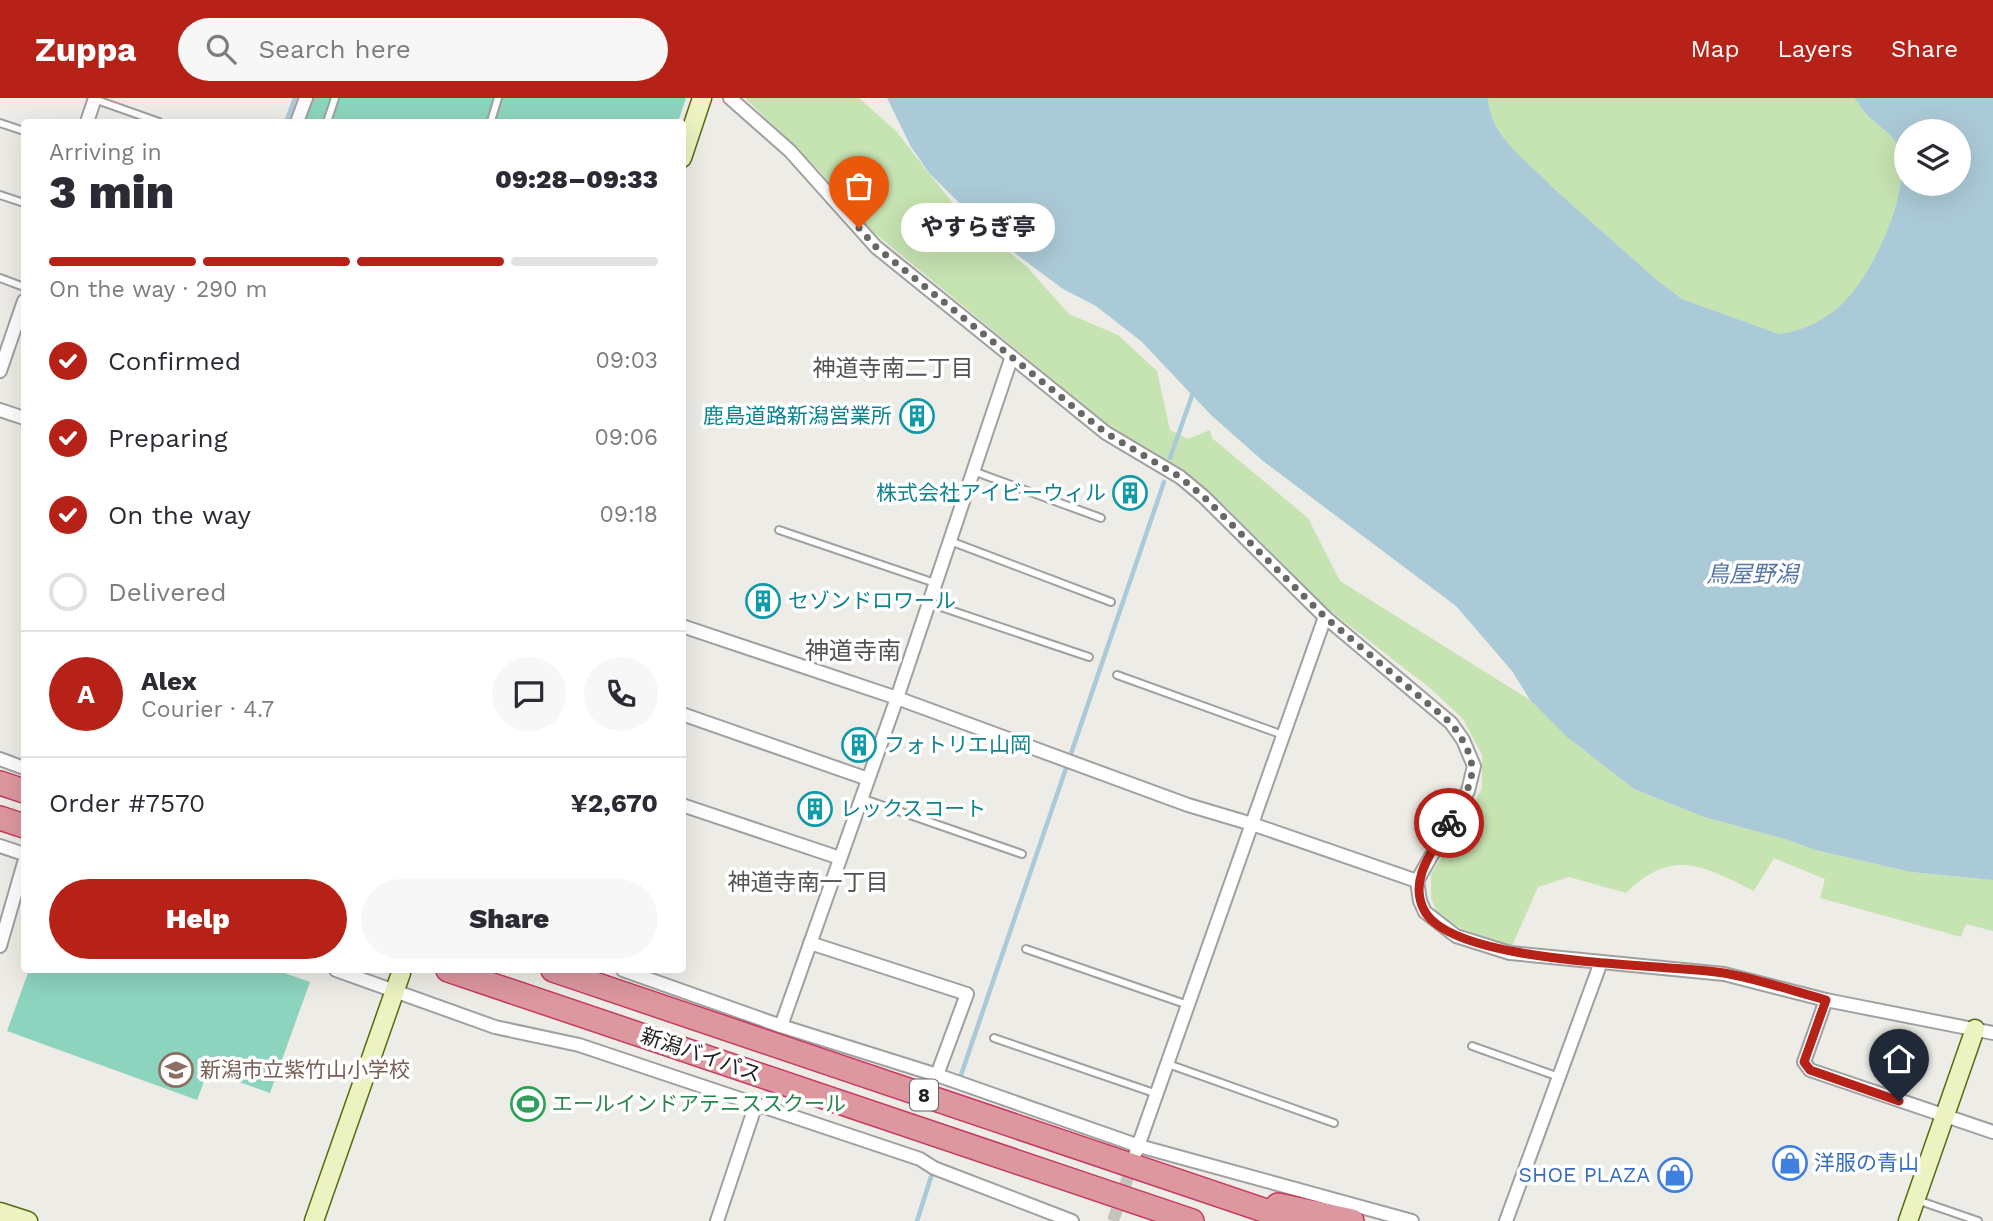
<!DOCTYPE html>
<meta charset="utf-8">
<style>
body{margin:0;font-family:"Work Sans","Noto Sans JP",sans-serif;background:#f7f7f7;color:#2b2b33;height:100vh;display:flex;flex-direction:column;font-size:26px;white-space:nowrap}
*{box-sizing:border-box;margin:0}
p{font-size:23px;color:#7c7c81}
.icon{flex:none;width:38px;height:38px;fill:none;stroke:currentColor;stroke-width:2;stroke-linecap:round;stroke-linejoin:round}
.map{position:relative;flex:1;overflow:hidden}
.sheet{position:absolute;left:21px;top:21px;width:665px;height:854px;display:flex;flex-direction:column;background:#fff;border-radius:7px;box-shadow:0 7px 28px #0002}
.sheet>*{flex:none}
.tools{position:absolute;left:1894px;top:21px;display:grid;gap:14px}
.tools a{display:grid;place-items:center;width:77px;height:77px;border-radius:50%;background:#fff;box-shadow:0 7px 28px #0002;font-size:35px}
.pin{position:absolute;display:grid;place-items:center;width:60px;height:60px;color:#fff;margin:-72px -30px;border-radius:50% 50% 50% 0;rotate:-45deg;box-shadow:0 0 7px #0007}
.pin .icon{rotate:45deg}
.courier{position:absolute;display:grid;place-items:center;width:70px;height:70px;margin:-35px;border:5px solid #b62217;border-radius:50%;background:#fff;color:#222;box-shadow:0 2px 9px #0007}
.bubble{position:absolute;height:49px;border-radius:24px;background:#fff;box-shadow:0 7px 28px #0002;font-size:23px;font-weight:800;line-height:49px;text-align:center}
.summary em{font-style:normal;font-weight:800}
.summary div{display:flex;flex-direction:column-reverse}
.summary{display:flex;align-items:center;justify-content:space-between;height:119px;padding:0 28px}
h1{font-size:46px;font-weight:800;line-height:52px}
.bar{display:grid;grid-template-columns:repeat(4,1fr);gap:10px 7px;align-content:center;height:84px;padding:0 28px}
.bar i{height:9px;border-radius:5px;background:#e1e1e2}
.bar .on{background:#b62217}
.bar p{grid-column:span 4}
.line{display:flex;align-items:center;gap:18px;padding:0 28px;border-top:2px solid #e1e1e2}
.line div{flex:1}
.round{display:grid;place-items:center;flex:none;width:74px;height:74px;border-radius:37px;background:#f7f7f7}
ol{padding:0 28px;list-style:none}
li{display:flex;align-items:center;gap:21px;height:77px}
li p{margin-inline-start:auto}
li .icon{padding:7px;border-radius:50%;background:#b62217;color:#fff;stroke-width:4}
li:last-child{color:#7c7c81}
li i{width:38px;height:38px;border:4px solid #e1e1e2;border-radius:50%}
.button{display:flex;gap:14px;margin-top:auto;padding:14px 28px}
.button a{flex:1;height:80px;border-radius:42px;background:#b62217;color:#fff;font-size:28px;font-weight:800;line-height:80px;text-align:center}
.button a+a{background:#f7f7f7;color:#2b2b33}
header{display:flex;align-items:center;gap:42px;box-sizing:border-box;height:98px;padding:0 35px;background:#b62217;color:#fff}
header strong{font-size:33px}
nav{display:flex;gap:38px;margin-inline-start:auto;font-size:24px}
.search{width:490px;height:63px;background:#f7f7f7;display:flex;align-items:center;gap:18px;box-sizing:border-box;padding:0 24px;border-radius:38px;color:#7c7c81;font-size:26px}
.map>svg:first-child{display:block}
</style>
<header>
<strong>Zuppa</strong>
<div class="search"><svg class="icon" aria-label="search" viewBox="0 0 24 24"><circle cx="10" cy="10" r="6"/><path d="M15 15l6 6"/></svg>Search here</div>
<nav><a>Map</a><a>Layers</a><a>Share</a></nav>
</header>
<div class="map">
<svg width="1993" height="1123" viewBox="0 0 1993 1123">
<rect width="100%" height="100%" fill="#eeece6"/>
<g fill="#c6e3b2">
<path d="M745,0H859L896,33L954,107L1028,170L1069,216L1118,237L1157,273L1170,332L1188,341L1210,332L1212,340L1308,420L1340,483L1530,602L1571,642L1634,691L1704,719L1785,741L1815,752L1911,774L1993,782V833L1966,826L1961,839L1820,800L1825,781L1774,760L1754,793C1703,768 1673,749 1626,795L1569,779L1538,789L1512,848L1462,831L1438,817L1431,800V776L1466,722L1482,690V657L1463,621L1431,591L1323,507L1224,407L1176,369L1120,337L872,133L817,70Z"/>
<path d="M1488,0H1854C1859,5 1862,12 1867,17C1876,27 1892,35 1897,47C1915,88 1874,173 1845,204C1828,221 1802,233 1779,236L1682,201L1658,183L1552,89C1527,61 1491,41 1488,0Z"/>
</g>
<g fill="#8dd4be">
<path d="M313,0H686L678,24H304Z"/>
<path d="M29,872H276L310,884L270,995L208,973L197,1002L7,933Z"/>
</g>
<path fill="#abcad7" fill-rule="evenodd" d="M887,0H1488C1491,41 1527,61 1552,89L1658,183L1682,201L1779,236C1802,233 1828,221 1845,203C1874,173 1915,88 1897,47C1892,35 1876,27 1867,17C1862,12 1859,5 1854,0H1993V782L1911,774L1815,752L1785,741L1704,719L1634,691L1567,639L1530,602L1512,573L1456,508L1263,363L1211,317L1142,244L1096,208L1063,191L997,142L930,76L911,49ZM1906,33H1958V86H1906Z"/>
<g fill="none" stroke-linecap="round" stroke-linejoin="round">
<g stroke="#abcad7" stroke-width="4.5">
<path d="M286,24L295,0"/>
<path d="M1170,360L1194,292"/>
<path d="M961,977L1164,384"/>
<path d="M917,1123L931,1079"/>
</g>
<path stroke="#c5c3be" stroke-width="12" stroke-dasharray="12 6" stroke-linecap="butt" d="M1113,1123L1133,1064"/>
<g stroke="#a0a0a0" stroke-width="10">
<g id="lane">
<path d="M94,1L159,24"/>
<path d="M491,23L498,0"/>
<path d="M327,24L335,0"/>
<path d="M0,25L24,33"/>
<path d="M0,97L24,105"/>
<path d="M0,180L24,189"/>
<path d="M973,373L1101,420"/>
<path d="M779,432L935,485"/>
<path d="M950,443L1111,504"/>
<path d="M929,505L1089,559"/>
<path d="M1117,577L1283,637"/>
<path d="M861,700L1022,756"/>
<path d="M1026,851L1188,907"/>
<path d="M994,940L1157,996"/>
<path d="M1472,948L1559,979"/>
<path d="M1168,966L1334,1025"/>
<path d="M1917,1102L1978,1123"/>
</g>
</g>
<g stroke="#a0a0a0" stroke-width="16">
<g id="street">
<path d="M730,0L790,53L876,149L1106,335L1180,379L1204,399L1325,519L1451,625L1463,642L1474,668L1468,693L1417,783L1420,803L1425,814L1456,838L1510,855L1724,876L1826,902L1993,935"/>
<path d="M87,24L95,0"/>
<path d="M297,24L306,0"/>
<path d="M0,273L24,203"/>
<path d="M0,312L24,320"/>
<path d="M682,528L897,600L1188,707L1252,726L1417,783"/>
<path d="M682,616L868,681"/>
<path d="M0,661L24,670"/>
<path d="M682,707L840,760"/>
<path d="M0,748L24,756"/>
<path d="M810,845L967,896L937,977"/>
<path d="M0,848L24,765"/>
<path d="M336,872L495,929L579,947L920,1061L934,1070L1072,1123"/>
<path d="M623,872L781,928L937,977L1139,1048L1412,1123"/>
<path d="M1826,902L1804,964L1810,972L1993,1034"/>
<path d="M781,928L897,600L1011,261"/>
<path d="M1136,1054L1325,519"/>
<path d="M717,1123L756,1006"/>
<path d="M1506,1123L1601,864"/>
</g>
</g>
<g stroke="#5a6a12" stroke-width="21">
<g id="secondary">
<path d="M682,60L702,0"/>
<path d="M0,1114L28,1123"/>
<path d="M314,1123L401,875"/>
<path d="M1908,1123L1975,931"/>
</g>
</g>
<g stroke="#c73960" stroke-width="26">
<g id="highway">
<path d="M0,685L24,693"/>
<path d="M0,720L24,728"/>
<path d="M448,872L1192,1123"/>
<path d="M553,872L1296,1123"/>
<path d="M1278,1107L1352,1123"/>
</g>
</g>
<use href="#lane" stroke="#fff" stroke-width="6"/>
<use href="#street" stroke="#fff" stroke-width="12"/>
<use href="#secondary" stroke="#ecf2c0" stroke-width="18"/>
<use href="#highway" stroke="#dd979f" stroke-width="23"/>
</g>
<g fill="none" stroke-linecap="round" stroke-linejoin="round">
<path stroke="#676765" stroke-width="7" stroke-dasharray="0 12.6" d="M859,130L876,149L1087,320L1106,335L1180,379L1204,399L1325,519L1451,625C1483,668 1475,682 1449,725"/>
<path stroke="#b62217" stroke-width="9" d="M1449,725C1434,751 1408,781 1424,812C1453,868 1663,865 1724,875C1758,881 1793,893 1826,902L1804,964L1810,972L1899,1003"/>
</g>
<defs>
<g id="building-ring" transform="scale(1.75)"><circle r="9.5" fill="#fff" stroke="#0f9aa8" stroke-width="1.5"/><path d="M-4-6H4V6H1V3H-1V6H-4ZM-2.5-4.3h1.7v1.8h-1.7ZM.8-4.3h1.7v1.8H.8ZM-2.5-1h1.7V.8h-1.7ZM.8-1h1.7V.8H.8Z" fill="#0f9aa8"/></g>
<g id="school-ring" transform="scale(1.75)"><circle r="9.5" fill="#fff" stroke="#8d6e63" stroke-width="1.5"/><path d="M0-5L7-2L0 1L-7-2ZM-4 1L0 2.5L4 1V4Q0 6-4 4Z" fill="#8d6e63"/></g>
<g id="stadium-ring" transform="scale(1.75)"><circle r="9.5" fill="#fff" stroke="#2e9e5b" stroke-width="1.5"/><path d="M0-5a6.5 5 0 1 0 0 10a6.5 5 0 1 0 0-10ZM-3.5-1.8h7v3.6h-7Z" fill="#2e9e5b"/></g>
<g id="shop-ring" transform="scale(1.75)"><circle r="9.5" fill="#fff" stroke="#3f7fe0" stroke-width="1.5"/><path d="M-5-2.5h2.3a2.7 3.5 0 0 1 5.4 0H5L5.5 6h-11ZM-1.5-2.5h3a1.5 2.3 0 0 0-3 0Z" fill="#3f7fe0"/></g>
</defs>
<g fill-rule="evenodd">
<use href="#building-ring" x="917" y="318"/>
<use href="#building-ring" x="1130" y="395"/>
<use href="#building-ring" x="763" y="503"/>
<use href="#building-ring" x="859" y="647"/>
<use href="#building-ring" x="815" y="711"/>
<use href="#school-ring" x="176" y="972"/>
<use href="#stadium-ring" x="528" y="1006"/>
<use href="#shop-ring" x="1790" y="1065"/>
<use href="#shop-ring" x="1675" y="1077"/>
</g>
<g text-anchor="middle" stroke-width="7" stroke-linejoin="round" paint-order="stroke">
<rect fill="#fff" stroke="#626262" stroke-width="2" x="910" y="981.5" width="28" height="31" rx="5"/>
<g font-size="19" font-weight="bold" fill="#1f1f1f">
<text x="924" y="1004">8</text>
</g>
<g font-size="21" fill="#0d838f" stroke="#fff" text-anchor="start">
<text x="892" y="325" text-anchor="end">鹿島道路新潟営業所</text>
<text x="1106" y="402" text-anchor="end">株式会社アイビーウィル</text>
<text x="788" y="510">セゾンドロワール</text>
<text x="884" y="654">フォトリエ山岡</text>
<text x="840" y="718">レックスコート</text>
</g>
<g font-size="21" fill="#1f1f1f" stroke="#fff">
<text transform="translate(701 957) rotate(19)" y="7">新潟バイパス</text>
</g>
<g font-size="21" fill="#785e54" stroke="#fff" text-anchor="start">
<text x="200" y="979">新潟市立紫竹山小学校</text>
</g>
<g font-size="21" fill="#27864d" stroke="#fff" text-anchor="start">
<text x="552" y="1013">エールインドアテニススクール</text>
</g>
<g font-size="21" fill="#366cbe" stroke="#fff" text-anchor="start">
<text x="1814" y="1072">洋服の青山</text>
<text x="1650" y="1084" text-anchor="end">SHOE PLAZA</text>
</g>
<g font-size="23" fill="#525252" stroke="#fff">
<text x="893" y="278">神道寺南二丁目</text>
<text x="808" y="792">神道寺南一丁目</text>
</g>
<g font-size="23" font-style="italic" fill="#5677a4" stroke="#fff">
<text x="1752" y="484">鳥屋野潟</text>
</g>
<g font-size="24" fill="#525252" stroke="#fff">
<text x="853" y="561">神道寺南</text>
</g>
</g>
</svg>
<div class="tools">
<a><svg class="icon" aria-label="layers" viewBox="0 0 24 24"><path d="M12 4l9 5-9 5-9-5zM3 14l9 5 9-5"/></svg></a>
</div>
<div class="pin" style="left:859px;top:130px;background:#ea580c"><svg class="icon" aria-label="bag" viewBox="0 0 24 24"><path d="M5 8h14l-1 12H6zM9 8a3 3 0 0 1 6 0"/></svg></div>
<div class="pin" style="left:1899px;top:1003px;background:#1f2937"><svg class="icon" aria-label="home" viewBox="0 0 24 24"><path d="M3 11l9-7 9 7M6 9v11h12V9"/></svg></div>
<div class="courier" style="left:1449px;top:725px"><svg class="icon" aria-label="bike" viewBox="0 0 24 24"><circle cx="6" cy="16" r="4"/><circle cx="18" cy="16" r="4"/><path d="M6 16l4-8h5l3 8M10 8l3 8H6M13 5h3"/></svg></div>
<div class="bubble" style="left:901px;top:105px;width:154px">やすらぎ亭</div>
<section class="sheet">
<div class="summary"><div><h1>3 min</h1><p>Arriving in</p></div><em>09:28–09:33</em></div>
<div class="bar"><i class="on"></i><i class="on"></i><i class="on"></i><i></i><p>On the way · 290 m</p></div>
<ol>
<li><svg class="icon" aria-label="check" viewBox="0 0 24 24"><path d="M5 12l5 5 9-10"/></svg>Confirmed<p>09:03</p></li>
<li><svg class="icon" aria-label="check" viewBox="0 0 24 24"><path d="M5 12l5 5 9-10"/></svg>Preparing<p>09:06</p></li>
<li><svg class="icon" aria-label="check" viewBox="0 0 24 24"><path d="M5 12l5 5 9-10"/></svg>On the way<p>09:18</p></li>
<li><i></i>Delivered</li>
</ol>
<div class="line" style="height:126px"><b class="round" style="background:#b62217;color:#fff">A</b><div><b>Alex</b><p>Courier · 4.7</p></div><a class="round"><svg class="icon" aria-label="chat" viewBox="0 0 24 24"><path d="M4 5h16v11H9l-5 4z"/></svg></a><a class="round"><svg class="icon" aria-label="phone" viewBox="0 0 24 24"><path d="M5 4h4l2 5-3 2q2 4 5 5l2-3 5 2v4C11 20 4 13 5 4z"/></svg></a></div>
<div class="line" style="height:91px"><div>Order #7570</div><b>¥2,670</b></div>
<div class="button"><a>Help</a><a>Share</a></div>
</section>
</div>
